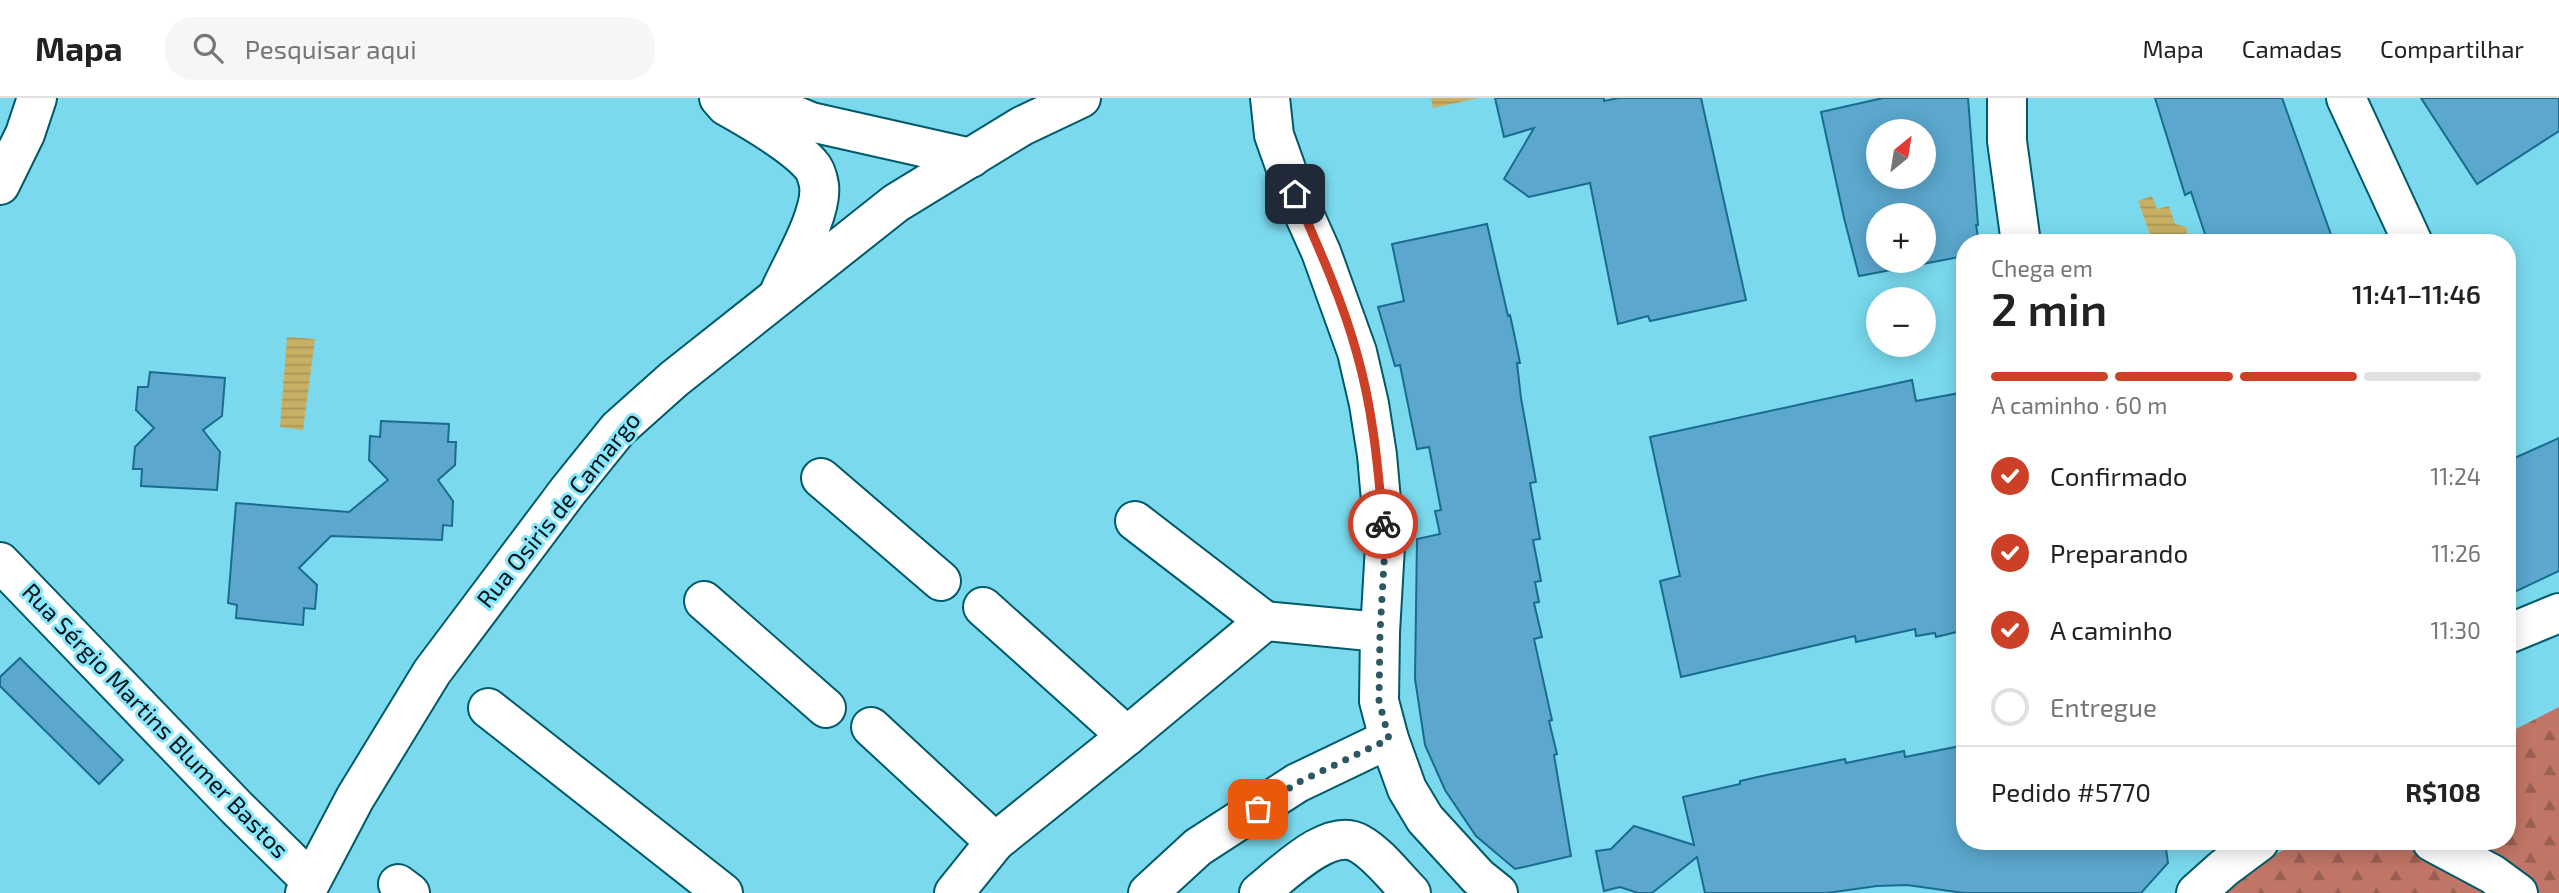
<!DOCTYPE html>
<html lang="pt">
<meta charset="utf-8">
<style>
body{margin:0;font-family:"Exo 2",sans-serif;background:#f6f6f6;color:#222;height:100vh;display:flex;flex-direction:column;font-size:26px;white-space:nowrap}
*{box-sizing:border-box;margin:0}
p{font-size:23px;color:#767676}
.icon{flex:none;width:38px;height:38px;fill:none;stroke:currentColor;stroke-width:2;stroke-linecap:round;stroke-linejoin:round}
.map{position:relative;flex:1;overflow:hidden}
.drawer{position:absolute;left:1956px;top:136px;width:560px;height:616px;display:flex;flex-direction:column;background:#fff;border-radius:28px;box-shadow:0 4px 18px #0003}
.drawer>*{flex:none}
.needle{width:46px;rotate:30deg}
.fabs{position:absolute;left:1866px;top:21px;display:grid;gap:14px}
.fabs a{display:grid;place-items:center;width:70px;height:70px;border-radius:50%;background:#fff;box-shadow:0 4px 18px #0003;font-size:35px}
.pin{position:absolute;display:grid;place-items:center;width:60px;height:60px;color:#fff;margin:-30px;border-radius:14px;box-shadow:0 4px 10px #0006}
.courier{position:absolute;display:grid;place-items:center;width:70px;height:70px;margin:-35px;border:5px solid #cb4027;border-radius:50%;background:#fff;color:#222;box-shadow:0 2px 9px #0007}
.headline em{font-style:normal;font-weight:600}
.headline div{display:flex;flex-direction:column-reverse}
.headline{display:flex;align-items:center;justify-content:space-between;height:119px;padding:0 35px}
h1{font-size:46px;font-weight:600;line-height:52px}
.bar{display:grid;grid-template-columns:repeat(4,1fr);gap:10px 7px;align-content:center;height:84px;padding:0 35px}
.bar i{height:9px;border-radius:5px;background:#e0e0e0}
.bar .selected{background:#cb4027}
.bar p{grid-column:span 4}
.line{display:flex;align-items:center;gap:18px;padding:0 35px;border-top:2px solid #e0e0e0}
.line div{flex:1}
ol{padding:0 35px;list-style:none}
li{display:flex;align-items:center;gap:21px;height:77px}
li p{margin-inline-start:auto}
li .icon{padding:7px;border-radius:50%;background:#cb4027;color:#fff;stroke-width:4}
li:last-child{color:#767676}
li i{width:38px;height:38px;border:4px solid #e0e0e0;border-radius:50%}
header{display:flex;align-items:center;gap:42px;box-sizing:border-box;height:98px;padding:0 35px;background:#fff;border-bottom:2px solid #e0e0e0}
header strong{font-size:33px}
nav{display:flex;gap:38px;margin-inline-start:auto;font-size:24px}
.search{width:490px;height:63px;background:#f6f6f6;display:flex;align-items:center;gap:18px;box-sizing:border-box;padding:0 24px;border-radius:28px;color:#767676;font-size:26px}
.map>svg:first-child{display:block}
</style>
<header>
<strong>Mapa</strong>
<div class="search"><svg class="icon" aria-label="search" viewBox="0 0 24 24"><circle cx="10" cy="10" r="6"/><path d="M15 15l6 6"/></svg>Pesquisar aqui</div>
<nav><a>Mapa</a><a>Camadas</a><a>Compartilhar</a></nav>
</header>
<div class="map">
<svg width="2559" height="795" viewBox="0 0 2559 795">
<defs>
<pattern id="forest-firs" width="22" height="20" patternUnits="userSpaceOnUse" patternTransform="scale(1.75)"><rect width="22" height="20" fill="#c17566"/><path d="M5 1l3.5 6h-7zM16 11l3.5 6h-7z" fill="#9a5f53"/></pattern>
<pattern id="water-rules" width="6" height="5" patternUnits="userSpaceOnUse" patternTransform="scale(1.75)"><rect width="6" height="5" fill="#c7af64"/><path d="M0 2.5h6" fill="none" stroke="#a99656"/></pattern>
</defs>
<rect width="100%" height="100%" fill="#7ad9ed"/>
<path fill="url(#forest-firs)" d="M2559,609V795H2200L2299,744H2508V635Z"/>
<g fill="url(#water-rules)">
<path d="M1431,0H1479L1433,10Z"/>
<path d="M2152,98L2157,111L2169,108L2175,126L2184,128L2187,131V139L2182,145H2153L2138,103Z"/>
<path d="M287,239L315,241L303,332L280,329Z"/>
</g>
<g fill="#5ba7cd" stroke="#196c90" stroke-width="2" fill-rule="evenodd">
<path d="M1495,0H1604V3L1618,0H1701L1746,202L1650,223L1648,218L1618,226L1590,85L1529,99L1504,81L1534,30L1504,39Z"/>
<path d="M1883,0H1968L1978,127H1976L1979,145H1965V158L1859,178L1844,120L1821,14ZM1878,33H1923V79H1878ZM1878,117H1923V163H1878Z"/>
<path d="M2155,0H2282L2334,145H2208L2191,94L2185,97Z"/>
<path d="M2421,0H2559V33L2477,86Z"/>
<path d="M1487,126L1508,218L1510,217L1515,240L1520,265H1517L1521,300L1536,384L1530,385L1540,441L1533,442L1541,483L1535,484L1539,504L1534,505L1542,539L1534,541L1552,622L1549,623L1557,656L1554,657L1571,758L1515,771L1476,738L1445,692L1425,647L1415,581L1417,441L1440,436L1435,413L1441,412L1429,349L1417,351L1400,267L1395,268L1378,209L1404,203L1392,146Z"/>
<path d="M150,274L225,280L222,318L203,332L220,354L217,392L141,388L142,371H133L135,349L154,330L136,312L138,289H148Z"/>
<path d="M1912,282L1916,303L1965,294V532L1936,539L1935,535L1916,538L1915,531L1856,544L1855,538L1681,579L1660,483L1680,478L1650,339Z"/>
<path d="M381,323L449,326L448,344H456L455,367L438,382L453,403L452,428L443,427L442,442L331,438L299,470L317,487L315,511L304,510L303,527L236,520L237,507L228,505L236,405L349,414L388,382L369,362L370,338L380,339Z"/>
<path d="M2559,340V473L2508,497V363Z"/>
<path d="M20,560L123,662L99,686L0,588V579Z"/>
<path d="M1965,647V744H2165L2168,765L2141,795H1964L1907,787L1877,788L1827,795H1705L1697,759L1652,795H1638L1620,789L1604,793L1596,753L1611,751L1634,728L1694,747L1683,699L1740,686V683L1762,678L1845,661L1846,665L1904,653L1905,659Z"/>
</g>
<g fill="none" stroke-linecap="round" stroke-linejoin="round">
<g stroke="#005a68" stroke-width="42">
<g id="minor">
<path d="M719,0L726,8C751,22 793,46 811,67C815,71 818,81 819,87C823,115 792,166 780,193"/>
<path d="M753,0L811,24L971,60"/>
<path d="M1270,0L1274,37L1295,96L1321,154L1357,254L1369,306L1377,357L1385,448L1380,534L1379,603L1389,641L1407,691L1425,721L1478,779L1498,795"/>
<path d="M2007,0V43L2021,145"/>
<path d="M2346,0L2413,145"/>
<path d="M0,87L25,36L37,0"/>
<path d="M821,380L941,483"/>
<path d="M1135,423L1265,523"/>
<path d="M0,464L237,710L310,782"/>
<path d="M704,503L826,610"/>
<path d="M983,509L1127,638"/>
<path d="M2508,536L2559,515"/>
<path d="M488,610L723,795"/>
<path d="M871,629L995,744"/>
<path d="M2432,744L2492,776L2518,795"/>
<path d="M398,786L410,795"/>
<path d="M305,795L355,700L432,574L568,393L618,331L674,281L896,105L1022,28L1081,0"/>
<path d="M954,795L995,744L1127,638L1265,523L1380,534"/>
<path d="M1148,795L1198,749L1297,685L1389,641"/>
<path d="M1259,795C1282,777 1330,727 1360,746C1378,756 1396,780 1411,795"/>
<path d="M2196,795L2224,770L2259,744"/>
</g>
</g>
<use href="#minor" stroke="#fff" stroke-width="38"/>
</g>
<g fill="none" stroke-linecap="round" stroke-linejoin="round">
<path stroke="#2b5861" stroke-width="7" stroke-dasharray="0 12.6" d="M1258,711L1297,685L1389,641L1379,603L1380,534L1385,448L1383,426"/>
<path stroke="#cb4027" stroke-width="9" d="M1295,96C1318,148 1342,201 1357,256C1373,312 1378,369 1383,426"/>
</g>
<g text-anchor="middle" stroke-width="6" stroke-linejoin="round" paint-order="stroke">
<g font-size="24" fill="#001216" stroke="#88e7fb">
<text transform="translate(559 412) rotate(-51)" y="8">Rua Osiris de Camargo</text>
<text transform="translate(155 623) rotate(46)" y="8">Rua Sérgio Martins Blumer Bastos</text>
</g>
</g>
</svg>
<div class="fabs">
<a><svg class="needle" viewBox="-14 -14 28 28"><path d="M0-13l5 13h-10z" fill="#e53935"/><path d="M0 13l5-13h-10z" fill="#767676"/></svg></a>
<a>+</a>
<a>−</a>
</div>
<div class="pin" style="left:1258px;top:711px;background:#ea580c"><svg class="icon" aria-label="bag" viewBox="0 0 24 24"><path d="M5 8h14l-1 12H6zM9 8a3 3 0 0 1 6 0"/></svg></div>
<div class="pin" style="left:1295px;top:96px;background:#1f2937"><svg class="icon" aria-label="home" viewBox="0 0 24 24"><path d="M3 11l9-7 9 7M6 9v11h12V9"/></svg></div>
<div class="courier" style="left:1383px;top:426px"><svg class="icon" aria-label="bike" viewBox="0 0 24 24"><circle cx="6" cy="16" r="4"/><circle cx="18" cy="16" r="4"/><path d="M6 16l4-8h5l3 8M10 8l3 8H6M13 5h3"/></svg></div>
<section class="drawer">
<div class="headline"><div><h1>2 min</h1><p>Chega em</p></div><em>11:41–11:46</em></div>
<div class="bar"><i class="selected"></i><i class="selected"></i><i class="selected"></i><i></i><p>A caminho · 60 m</p></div>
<ol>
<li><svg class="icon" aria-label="check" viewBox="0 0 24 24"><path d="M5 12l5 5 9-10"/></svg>Confirmado<p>11:24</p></li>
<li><svg class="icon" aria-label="check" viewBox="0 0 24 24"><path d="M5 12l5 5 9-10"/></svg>Preparando<p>11:26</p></li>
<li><svg class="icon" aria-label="check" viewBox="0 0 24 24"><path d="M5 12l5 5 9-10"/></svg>A caminho<p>11:30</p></li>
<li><i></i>Entregue</li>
</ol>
<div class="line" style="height:91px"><div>Pedido #5770</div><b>R$108</b></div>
</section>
</div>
